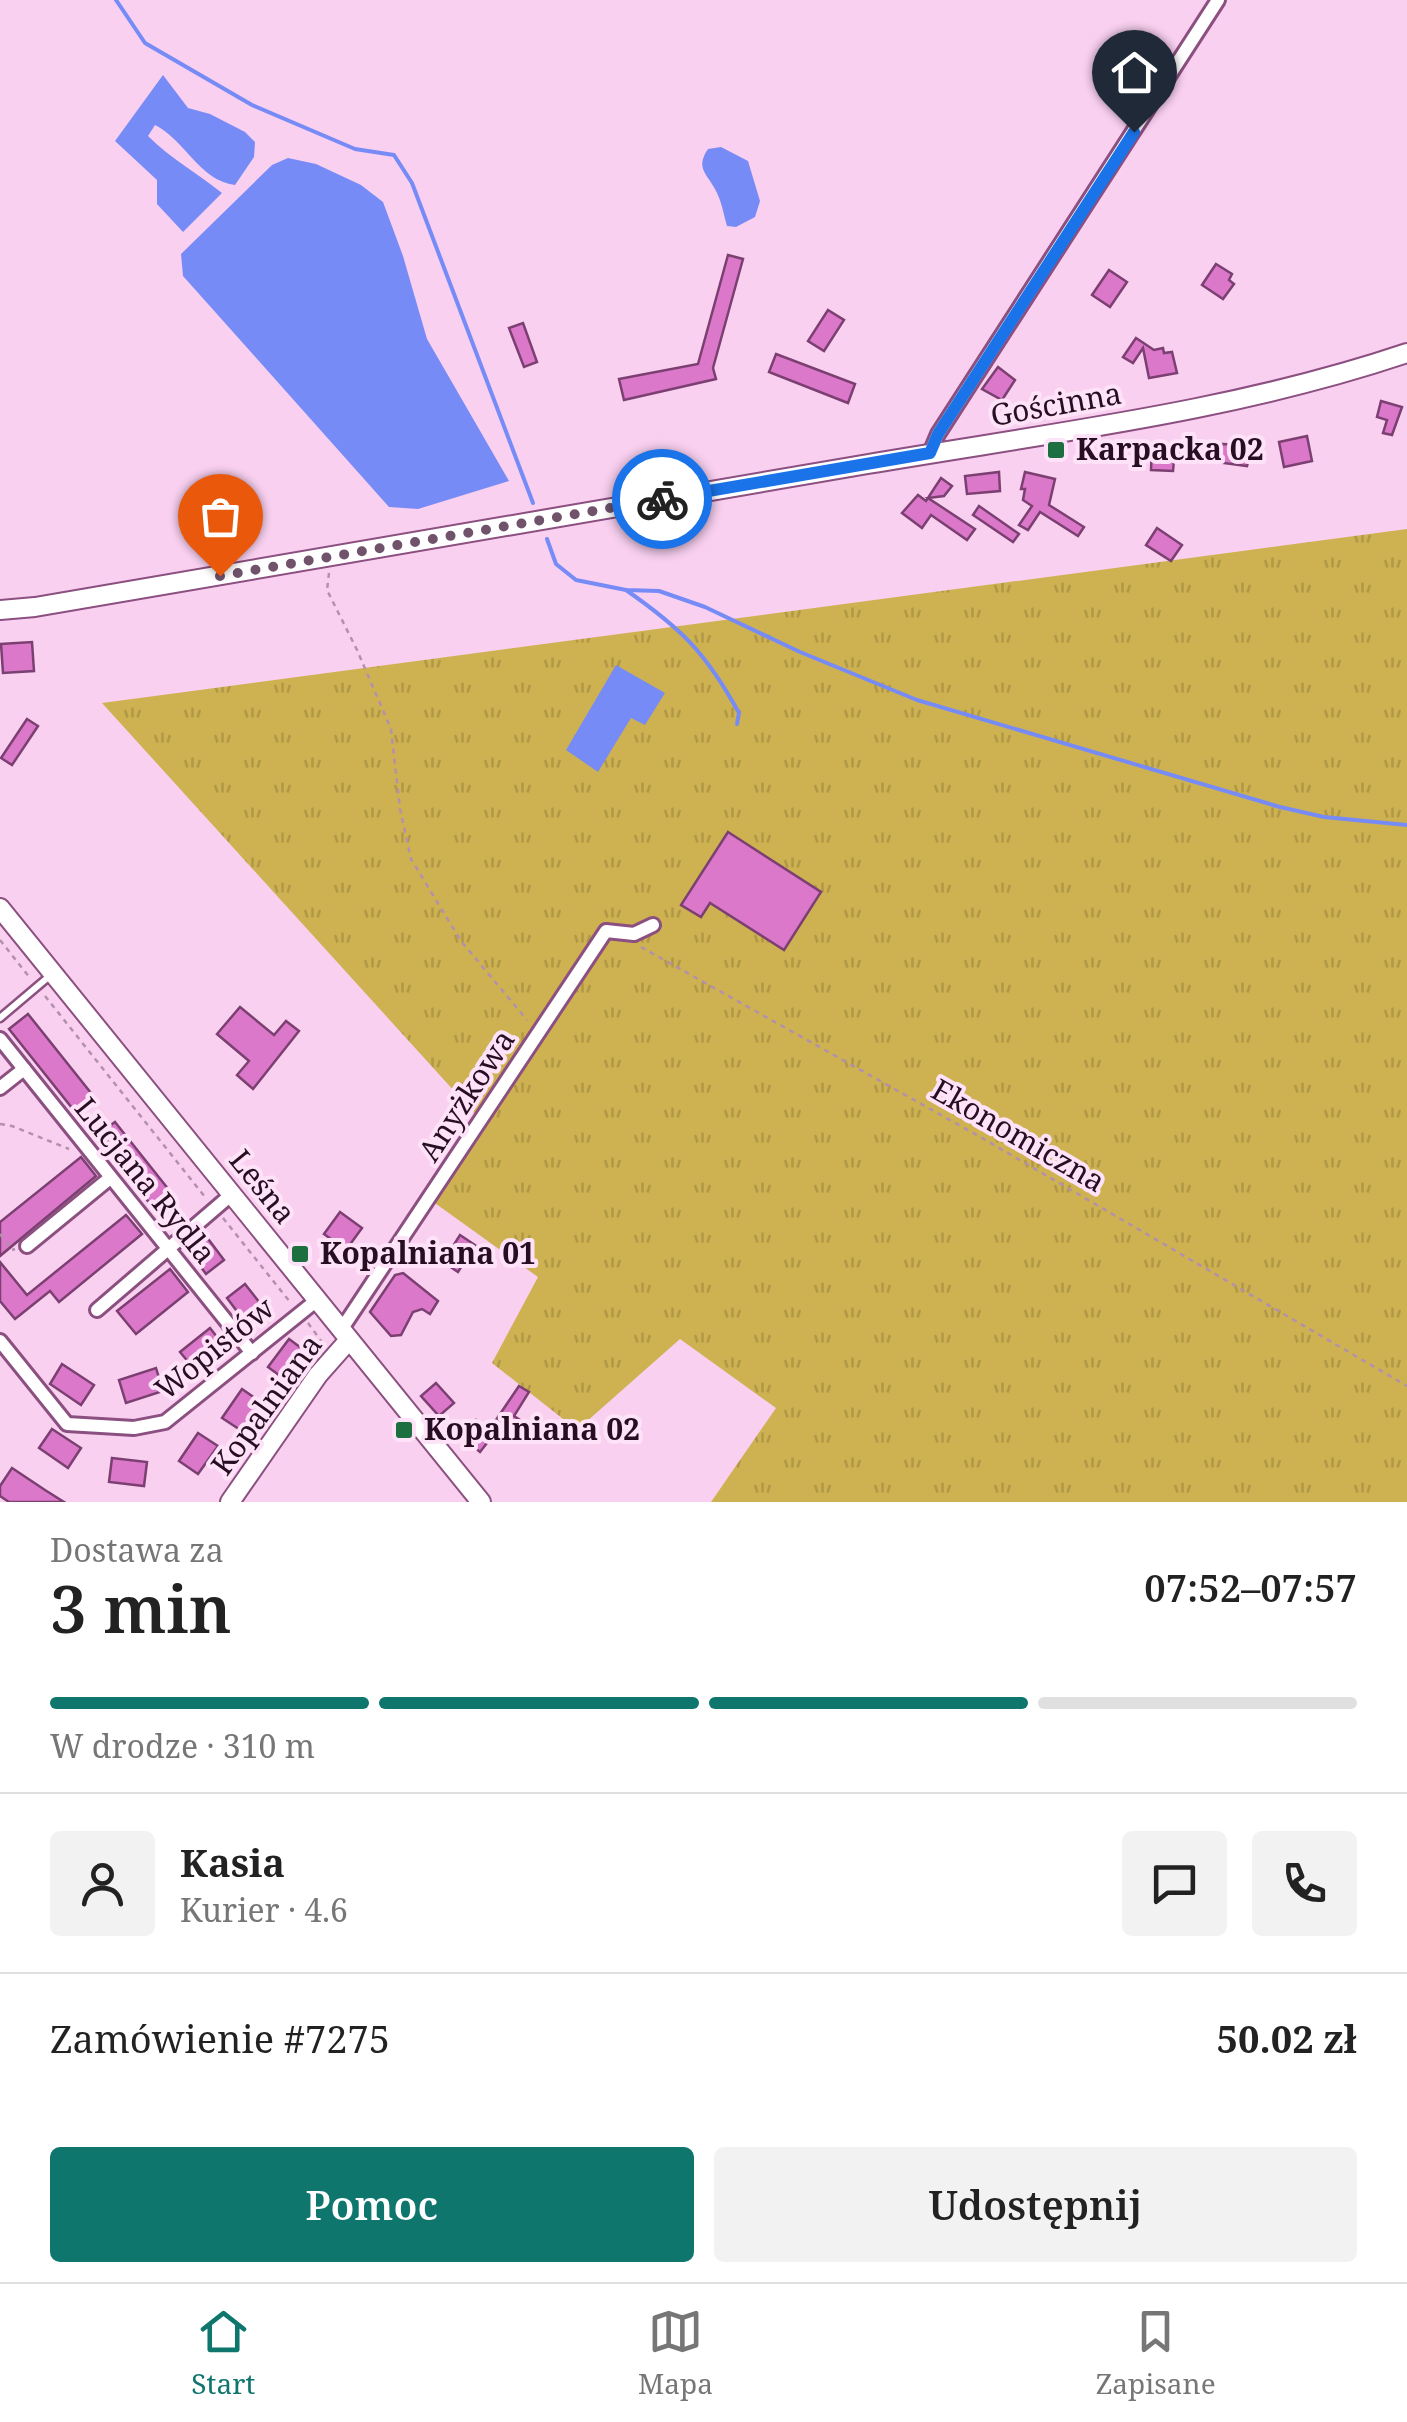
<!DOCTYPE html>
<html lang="pl">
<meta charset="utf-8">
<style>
body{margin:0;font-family:"Noto Serif",serif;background:#f2f2f2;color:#222;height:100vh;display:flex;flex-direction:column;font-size:38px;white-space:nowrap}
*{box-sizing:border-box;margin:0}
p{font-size:32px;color:#767676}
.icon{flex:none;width:55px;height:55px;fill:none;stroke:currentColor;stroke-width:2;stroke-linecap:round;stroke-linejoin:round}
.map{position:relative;height:1502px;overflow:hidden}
.drawer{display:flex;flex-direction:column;background:#fff;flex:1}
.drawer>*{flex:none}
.pin{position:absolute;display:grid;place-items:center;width:85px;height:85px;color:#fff;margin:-102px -42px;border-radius:50% 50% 50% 0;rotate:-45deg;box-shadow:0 0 10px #0007}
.pin .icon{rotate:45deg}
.courier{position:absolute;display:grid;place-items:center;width:100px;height:100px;margin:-50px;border:8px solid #1a73e8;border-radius:50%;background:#fff;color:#222;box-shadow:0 2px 12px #0007}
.head em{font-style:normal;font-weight:600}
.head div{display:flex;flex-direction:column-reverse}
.head{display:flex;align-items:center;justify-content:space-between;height:170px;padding:0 50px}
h1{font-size:65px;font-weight:600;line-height:75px}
.bar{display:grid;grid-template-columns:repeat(4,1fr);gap:15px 10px;align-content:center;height:120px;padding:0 50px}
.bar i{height:12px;border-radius:8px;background:#e0e0e0}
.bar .selected{background:#0f766e}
.bar p{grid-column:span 4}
.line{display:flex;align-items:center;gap:25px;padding:0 50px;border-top:2px solid #e0e0e0}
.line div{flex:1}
.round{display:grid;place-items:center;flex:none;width:105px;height:105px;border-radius:10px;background:#f2f2f2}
.cta{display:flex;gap:20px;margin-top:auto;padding:20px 50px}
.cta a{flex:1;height:115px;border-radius:10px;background:#0f766e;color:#fff;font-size:40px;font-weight:600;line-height:115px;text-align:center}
.cta a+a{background:#f2f2f2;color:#222}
.tabs{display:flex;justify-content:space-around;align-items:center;height:140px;border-top:2px solid #e0e0e0;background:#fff;font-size:28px;color:#767676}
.tabs a{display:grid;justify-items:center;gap:5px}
.tabs .selected{color:#0f766e}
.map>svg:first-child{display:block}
</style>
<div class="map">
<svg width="1407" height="1502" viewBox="0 0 1407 1502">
<defs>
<pattern id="grass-tufts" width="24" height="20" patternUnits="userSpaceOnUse" patternTransform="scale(2.5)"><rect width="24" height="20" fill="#ceb251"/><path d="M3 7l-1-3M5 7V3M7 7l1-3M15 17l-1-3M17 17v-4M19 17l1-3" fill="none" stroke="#b19846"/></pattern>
</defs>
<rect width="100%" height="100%" fill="#f9d0f0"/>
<path fill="url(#grass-tufts)" d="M1407,529V1502H711L776,1408L680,1339L577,1430L492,1363L538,1277L432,1201L485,1125L102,703Z"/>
<g fill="#778bf6">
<path d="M163,75L188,108L210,114L245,132L255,142L254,157L235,185C200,181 184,139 155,125L148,136C170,158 197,173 222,193L183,232L157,204V180L115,141Z"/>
<path d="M721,147L748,161L760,201L755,217L736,227L727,226C724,216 722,203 717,193C709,175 694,169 708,149Z"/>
<path d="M288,158L316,164L361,185L383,202L403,256L427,339L509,481L418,509L389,507L183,276L181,254L272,165Z"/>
<path d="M616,665L665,693L645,725L631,718L598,772L566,750Z"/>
</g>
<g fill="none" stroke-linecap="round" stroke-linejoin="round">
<g stroke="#778bf6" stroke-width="4">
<path d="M116,0L145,43L252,105L355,149L394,155L412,183L533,503"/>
<path d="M547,539L556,564L576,580L626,590L659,591L705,607L800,652L917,700L1280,807L1324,817L1407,825"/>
<path d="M626,590C682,629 706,653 739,713L737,724"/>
</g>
</g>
<g fill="#db78ca" stroke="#7b4071" stroke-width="2.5">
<path d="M728,255L743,259L713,368L716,379L624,400L619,379L698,364Z"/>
<path d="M1216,264L1232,274L1229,280L1234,284L1223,299L1202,285Z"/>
<path d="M1109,270L1127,282L1110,307L1092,295Z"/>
<path d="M828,310L844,320L824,351L808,341Z"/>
<path d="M523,323L537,362L524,367L509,328Z"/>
<path d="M1136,338L1154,350L1163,348L1164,353L1172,352L1177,373L1149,378L1143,348L1133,363L1123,357Z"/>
<path d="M776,354L855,384L848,403L769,372Z"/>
<path d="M998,367L1015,380L1002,400L982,389Z"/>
<path d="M1381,401L1402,407L1392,435L1383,433L1387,420L1377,417Z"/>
<path d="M1307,436L1312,461L1284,467L1279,442Z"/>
<path d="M1221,444L1252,445L1247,466L1216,462L1217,450H1221Z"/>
<path d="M1152,445L1180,447L1179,460H1174L1173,471L1151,470Z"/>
<path d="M999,472L1000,491L967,494L965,476Z"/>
<path d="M1025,472L1055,479L1049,505L1084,527L1078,536L1040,512L1028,530L1019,525L1032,506L1023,500L1025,489H1021Z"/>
<path d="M941,478L952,486L944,496L928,498L975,529L967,540L931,515L922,528L902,513L918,495L926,501Z"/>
<path d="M979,506L1019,534L1013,542L973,515Z"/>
<path d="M1157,528L1182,545L1171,561L1146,545Z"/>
<path d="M32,642L34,671L3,673L1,644Z"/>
<path d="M27,719L38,726L12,765L1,758Z"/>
<path d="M728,832L821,892L784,950L710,903L701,917L681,905Z"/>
<path d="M240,1007L274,1035L286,1021L299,1031L253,1089L237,1075L249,1061L217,1034Z"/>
<path d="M28,1014L95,1098L76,1113L9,1029Z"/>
<path d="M115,1122L177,1200L159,1215L96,1136Z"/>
<path d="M81,1157L96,1176L0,1256V1222Z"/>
<path d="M340,1212L362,1228L346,1250L324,1234Z"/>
<path d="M126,1215L142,1234L59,1302L50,1291L15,1319L0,1301V1262L27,1295Z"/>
<path d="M203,1232L224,1260L206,1274L186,1247Z"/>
<path d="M460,1235L475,1245L458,1272L443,1262Z"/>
<path d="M170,1269L188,1292L136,1334L117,1311Z"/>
<path d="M403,1273L438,1301L430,1314L422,1309L413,1312L401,1335L391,1336L370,1312L395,1275Z"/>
<path d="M245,1284L267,1312L248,1326L227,1298Z"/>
<path d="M210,1328L224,1346L195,1370L180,1352Z"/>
<path d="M289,1339L308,1353L287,1381L268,1367Z"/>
<path d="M62,1364L94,1385L81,1405L50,1384Z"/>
<path d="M156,1368L163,1391L126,1403L119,1380Z"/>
<path d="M436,1383L454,1403L439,1416L421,1396Z"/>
<path d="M519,1386L529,1392L514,1416L534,1429L527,1440L496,1420Z"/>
<path d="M242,1389L262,1403L242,1431L222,1418Z"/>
<path d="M476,1420L494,1434L480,1452L462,1437Z"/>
<path d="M52,1429L81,1448L68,1468L39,1448Z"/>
<path d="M198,1433L218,1446L198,1474L179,1461Z"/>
<path d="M112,1458L147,1462L144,1486L109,1482Z"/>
<path d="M12,1468L45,1490L64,1502H9L0,1496V1486Z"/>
</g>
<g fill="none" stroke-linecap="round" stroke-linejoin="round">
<g stroke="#8b4f80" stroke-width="11">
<path id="lane" d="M0,1018L52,974"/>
</g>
<g stroke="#8b4f80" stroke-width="18">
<g id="street">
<path d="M930,453L938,434L1218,0"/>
<path d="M0,1039L252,1353"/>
<path d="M0,1088L24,1069"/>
<path d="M27,1246L110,1178"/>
<path d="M97,1310L232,1194"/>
<path d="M341,1330L606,931L634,934L653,925"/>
<path d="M0,1341L67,1424L134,1428L165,1422L317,1300"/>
</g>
</g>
<g stroke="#8b4f80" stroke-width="22">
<g id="secondary">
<path d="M0,610L35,607C313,559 591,512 868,464C1049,433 1232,412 1407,353"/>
<path d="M0,908L481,1502"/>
<path d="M230,1502L318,1375L349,1340"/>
</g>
</g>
<g stroke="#b390ac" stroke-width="2.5" stroke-dasharray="5 5" stroke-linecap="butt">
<path d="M329,573L327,590L357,650L391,729L400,809L411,859L461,941L527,1020"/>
<path d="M0,940L30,978"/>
<path d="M641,947L982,1138L1407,1386"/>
<path d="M45,996L205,1197"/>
<path d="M0,1124L12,1126L69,1149"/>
<path d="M223,1218L290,1302"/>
<path d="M0,1234L12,1250L15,1249"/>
<path d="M308,1323L324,1345"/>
</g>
<use href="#lane" stroke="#fff" stroke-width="6"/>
<use href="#street" stroke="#fff" stroke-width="12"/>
<use href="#secondary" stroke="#fff" stroke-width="18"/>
</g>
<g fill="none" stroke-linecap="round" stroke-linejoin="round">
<path stroke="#70526b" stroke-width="10" stroke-dasharray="0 18" d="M220,576L662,499"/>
<path stroke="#1a73e8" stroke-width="12" d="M662,499L930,453L938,434L1134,132"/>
</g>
<g fill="#1d6f40" stroke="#fee2f8" stroke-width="4">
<rect x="1046" y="440" width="20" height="20" rx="5"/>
<rect x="290" y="1244" width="20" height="20" rx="5"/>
<rect x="394" y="1420" width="20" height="20" rx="5"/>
</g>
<g text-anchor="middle" stroke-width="8" stroke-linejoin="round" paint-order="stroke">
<g font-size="30" fill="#270e23" stroke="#fee2f8">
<text transform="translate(1056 405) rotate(-10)" y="10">Gościnna</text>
<text transform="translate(467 1096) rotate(-57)" y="10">Anyżkowa</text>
<text transform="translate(1018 1136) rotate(30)" y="10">Ekonomiczna</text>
<text transform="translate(145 1181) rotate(51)" y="10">Lucjana Rydla</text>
<text transform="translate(262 1187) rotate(51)" y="10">Leśna</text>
<text transform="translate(215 1349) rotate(-39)" y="10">Wopistów</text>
<text transform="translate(267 1405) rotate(-54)" y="10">Kopalniana</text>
</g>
<g font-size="30" font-weight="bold" fill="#270e23" stroke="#fee2f8" text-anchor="start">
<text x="1076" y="460">Karpacka 02</text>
<text x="320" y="1264">Kopalniana 01</text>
<text x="424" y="1440">Kopalniana 02</text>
</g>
</g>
</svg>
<div class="pin" style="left:220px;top:576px;background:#ea580c"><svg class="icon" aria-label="bag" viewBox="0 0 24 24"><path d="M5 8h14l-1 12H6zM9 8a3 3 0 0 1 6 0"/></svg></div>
<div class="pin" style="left:1134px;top:132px;background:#1f2937"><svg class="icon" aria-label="home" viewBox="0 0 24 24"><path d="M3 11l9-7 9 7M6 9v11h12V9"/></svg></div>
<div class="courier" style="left:662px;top:499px"><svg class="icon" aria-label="bike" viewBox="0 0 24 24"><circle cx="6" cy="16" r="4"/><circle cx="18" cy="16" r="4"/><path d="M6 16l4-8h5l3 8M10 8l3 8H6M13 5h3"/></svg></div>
</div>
<section class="drawer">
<div class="head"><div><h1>3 min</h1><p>Dostawa za</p></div><em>07:52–07:57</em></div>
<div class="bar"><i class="selected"></i><i class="selected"></i><i class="selected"></i><i></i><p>W drodze · 310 m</p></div>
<div class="line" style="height:180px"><a class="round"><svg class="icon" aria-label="person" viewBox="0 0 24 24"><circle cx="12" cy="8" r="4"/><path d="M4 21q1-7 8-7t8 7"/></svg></a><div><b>Kasia</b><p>Kurier · 4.6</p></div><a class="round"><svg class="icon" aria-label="chat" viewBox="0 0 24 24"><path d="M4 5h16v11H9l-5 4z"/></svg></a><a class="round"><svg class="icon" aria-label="phone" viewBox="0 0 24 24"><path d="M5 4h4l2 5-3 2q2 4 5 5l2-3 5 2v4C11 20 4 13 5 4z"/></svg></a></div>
<div class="line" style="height:130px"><div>Zamówienie #7275</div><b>50.02 zł</b></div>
<div class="cta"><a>Pomoc</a><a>Udostępnij</a></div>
</section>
<nav class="tabs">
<a class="selected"><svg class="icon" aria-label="home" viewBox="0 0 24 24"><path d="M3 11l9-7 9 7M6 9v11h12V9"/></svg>Start</a>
<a><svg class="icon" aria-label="map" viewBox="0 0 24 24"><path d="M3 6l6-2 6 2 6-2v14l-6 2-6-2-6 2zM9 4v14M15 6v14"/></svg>Mapa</a>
<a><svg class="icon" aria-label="saved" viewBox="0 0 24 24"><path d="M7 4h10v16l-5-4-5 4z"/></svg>Zapisane</a>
</nav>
